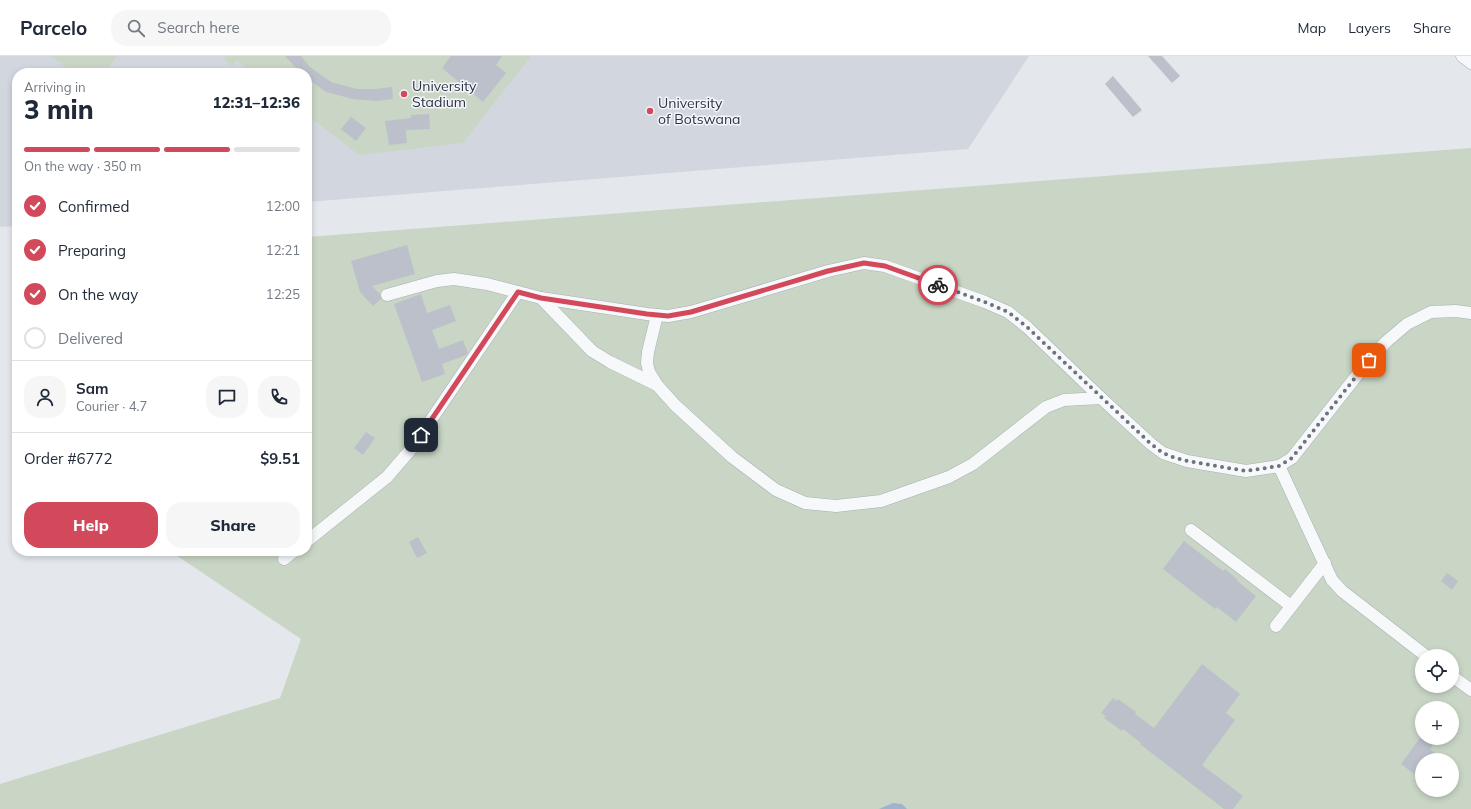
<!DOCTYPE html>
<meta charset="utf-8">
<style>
body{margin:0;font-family:Mulish,sans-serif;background:#f6f6f7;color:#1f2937;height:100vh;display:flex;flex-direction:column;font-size:15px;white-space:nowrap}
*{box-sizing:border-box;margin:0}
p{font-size:13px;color:#747a83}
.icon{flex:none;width:22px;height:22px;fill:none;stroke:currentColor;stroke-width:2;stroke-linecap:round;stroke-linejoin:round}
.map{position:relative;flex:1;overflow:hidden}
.sheet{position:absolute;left:12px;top:12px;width:300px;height:488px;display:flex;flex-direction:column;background:#fff;border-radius:16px;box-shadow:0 2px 6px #0003}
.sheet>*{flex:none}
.buttons{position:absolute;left:1415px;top:593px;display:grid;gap:8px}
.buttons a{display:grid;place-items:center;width:44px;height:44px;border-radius:50%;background:#fff;box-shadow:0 2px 6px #0003;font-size:20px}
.pin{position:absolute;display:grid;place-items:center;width:34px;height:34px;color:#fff;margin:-17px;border-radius:8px;box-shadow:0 2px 6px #0006}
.courier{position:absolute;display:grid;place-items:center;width:40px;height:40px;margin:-20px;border:3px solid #d1495b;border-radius:50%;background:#fff;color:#222;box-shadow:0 1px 5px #0007}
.overview em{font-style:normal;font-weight:800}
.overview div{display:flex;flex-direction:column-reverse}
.overview{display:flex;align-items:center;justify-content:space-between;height:68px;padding:0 12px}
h1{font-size:26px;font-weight:800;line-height:30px}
.bar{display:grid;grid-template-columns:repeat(4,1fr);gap:6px 4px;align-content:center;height:48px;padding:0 12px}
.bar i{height:5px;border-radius:3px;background:#e0e1e3}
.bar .on{background:#d1495b}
.bar p{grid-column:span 4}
.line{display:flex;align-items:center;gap:10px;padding:0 12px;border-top:1px solid #e0e1e3}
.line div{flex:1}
.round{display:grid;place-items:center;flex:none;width:42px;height:42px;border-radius:16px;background:#f6f6f7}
ol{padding:0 12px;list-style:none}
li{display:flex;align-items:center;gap:12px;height:44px}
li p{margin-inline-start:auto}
li .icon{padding:4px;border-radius:50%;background:#d1495b;color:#fff;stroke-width:4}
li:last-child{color:#747a83}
li i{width:22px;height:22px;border:2px solid #e0e1e3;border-radius:50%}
.cta{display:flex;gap:8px;margin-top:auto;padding:8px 12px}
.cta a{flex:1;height:46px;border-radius:16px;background:#d1495b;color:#fff;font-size:16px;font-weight:800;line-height:46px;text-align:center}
.cta a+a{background:#f6f6f7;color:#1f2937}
header{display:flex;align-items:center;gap:24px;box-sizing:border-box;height:56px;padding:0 20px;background:#fff;border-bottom:1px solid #e0e1e3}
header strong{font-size:19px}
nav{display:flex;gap:22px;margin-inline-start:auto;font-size:14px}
.search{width:280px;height:36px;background:#f6f6f7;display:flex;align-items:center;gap:10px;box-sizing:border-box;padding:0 14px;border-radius:16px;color:#747a83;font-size:15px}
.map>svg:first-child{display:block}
</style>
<header>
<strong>Parcelo</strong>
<div class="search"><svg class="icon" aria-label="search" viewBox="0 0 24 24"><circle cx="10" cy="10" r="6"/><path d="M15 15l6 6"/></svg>Search here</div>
<nav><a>Map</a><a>Layers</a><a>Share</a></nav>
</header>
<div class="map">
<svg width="1471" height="753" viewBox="0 0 1471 753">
<rect width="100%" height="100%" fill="#e4e7ec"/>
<path fill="#d2d6de" d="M0,0H1029L968,93L307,146V17H17V170L0,171Z"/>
<g fill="#c9d6c5" fill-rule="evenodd">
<path d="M51,0H117L104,17H73Z"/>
<path d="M226,0H531L463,87L359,99L307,59V17H245L242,15L245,11L237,5L232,10L224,3Z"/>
<path d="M1471,92V753H0V728L280,642L301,583L170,495H307V181ZM1422,600H1452V630H1422ZM1422,652H1452V682H1422ZM1422,704H1452V734H1422Z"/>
</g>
<path fill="#9fb4cc" d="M893,747L902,748L907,753H879Z"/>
<g fill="#bbc0ca">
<path d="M285,0H301L310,11L331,26L357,33H375L392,31L393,43L376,45L353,43L326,36L307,22V17H301Z"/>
<path d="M451,0H502L496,9L506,17L483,46L442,12Z"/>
<path d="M1148,0H1162L1180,20L1172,27Z"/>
<path d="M1113,20L1142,54L1133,61L1105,28Z"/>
<path d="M429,58L430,73L406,74L407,87L389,89L385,65L411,62V59Z"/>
<path d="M351,61L366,72L356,85L341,73Z"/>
<path d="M407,189L415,218L372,230L380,238L381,243L373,250L360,236L351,205Z"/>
<path d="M421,238L427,257L450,249L456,265L432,274L439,293L463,284L468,297L466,299L442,308L445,318L422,326L394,248Z"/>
<path d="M366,376L375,382L363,399L354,392Z"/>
<path d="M418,481L427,497L417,502L409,486Z"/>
<path d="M1184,485L1223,515L1225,513L1238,524L1237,525L1256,540L1236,566L1217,551L1215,553L1163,513Z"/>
<path d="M1447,517L1458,525L1452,534L1441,525Z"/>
<path d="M1202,608L1240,638L1226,657L1235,664L1202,709L1243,740L1233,753H1224L1140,688L1141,687L1123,673L1122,675L1104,662L1106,660L1101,657L1113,642L1117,645L1118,643L1136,656L1135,658L1154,672Z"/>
<path d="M1420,682H1439L1430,693L1444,704H1422V724L1401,708Z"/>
</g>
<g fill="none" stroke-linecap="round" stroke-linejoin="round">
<g stroke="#a9aeb7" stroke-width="13">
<g id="minor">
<path d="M1462,0L1471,7"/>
<path d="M387,239L437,225L454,223L487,228L541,242L647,258L668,260L691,256L828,215L864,207L885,210L985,246L1008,256L1027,271L1101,342L1151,388L1163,397L1187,405L1246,415L1279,410L1292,402L1369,304L1387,285L1407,268L1431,256L1456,255L1471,257"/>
<path d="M541,242L592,295L610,306L657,329"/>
<path d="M657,259L648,296L647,307L649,316L657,329L675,349L732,401L776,434L805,447L836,450L881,445L949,421L973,408L1046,351L1064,344L1101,342"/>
<path d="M1279,410L1332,524L1342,535L1426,600"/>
<path d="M1191,474L1291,550"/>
<path d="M307,485L387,421L412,392L518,236"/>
<path d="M284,503L294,495"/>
<path d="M1276,570L1325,507"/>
<path d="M1452,620L1471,634"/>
</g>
</g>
<use href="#minor" stroke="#f7f8fa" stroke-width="12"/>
</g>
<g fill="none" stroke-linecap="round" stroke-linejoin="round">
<path stroke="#6c737f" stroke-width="4" stroke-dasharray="0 7.2" d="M938,229L985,246L1008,256L1027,271L1151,388L1163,397L1173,401L1187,405L1246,415L1279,410L1292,402L1369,304"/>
<path stroke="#d1495b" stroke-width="5" d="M421,379L518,236L541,242L647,258L668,260L691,256L828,215L864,207L885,210L938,229"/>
</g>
<g fill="#d1495b" stroke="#f4f6f9" stroke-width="1.5">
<circle cx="404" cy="38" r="4"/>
<circle cx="650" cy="55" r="4"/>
</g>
<g text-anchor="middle" stroke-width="3" stroke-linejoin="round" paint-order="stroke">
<g font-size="14" fill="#2b3445" stroke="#f4f6f9" text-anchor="start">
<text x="412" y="35">University<tspan x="412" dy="16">Stadium</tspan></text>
<text x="658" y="52">University<tspan x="658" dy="16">of Botswana</tspan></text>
</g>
</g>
</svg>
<div class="buttons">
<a><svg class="icon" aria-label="locate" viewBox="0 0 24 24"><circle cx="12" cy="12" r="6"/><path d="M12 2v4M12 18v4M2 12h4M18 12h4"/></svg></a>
<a>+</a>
<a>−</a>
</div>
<div class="pin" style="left:1369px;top:304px;background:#ea580c"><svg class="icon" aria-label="bag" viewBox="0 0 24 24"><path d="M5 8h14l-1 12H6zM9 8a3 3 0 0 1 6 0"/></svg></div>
<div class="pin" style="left:421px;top:379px;background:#1f2937"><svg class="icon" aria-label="home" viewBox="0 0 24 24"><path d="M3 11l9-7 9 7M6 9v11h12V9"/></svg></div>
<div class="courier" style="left:938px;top:229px"><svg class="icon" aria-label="bike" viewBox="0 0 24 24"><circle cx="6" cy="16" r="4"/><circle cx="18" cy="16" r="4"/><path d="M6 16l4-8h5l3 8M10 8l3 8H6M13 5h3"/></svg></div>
<section class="sheet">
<div class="overview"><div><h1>3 min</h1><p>Arriving in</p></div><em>12:31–12:36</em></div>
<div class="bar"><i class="on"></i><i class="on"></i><i class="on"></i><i></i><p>On the way · 350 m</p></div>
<ol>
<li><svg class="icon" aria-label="check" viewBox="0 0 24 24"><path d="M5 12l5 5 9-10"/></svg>Confirmed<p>12:00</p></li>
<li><svg class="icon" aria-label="check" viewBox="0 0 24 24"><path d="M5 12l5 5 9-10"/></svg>Preparing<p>12:21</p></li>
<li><svg class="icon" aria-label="check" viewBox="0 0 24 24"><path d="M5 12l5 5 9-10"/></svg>On the way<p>12:25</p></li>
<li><i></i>Delivered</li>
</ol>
<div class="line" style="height:72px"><a class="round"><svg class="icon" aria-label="person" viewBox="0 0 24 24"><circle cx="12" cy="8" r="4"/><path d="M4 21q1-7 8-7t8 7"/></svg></a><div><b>Sam</b><p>Courier · 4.7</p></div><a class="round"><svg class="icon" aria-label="chat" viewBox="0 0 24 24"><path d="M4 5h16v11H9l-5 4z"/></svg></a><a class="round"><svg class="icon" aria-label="phone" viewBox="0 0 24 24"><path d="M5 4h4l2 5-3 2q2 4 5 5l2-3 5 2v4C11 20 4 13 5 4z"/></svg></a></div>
<div class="line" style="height:52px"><div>Order #6772</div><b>$9.51</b></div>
<div class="cta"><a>Help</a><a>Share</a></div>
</section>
</div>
